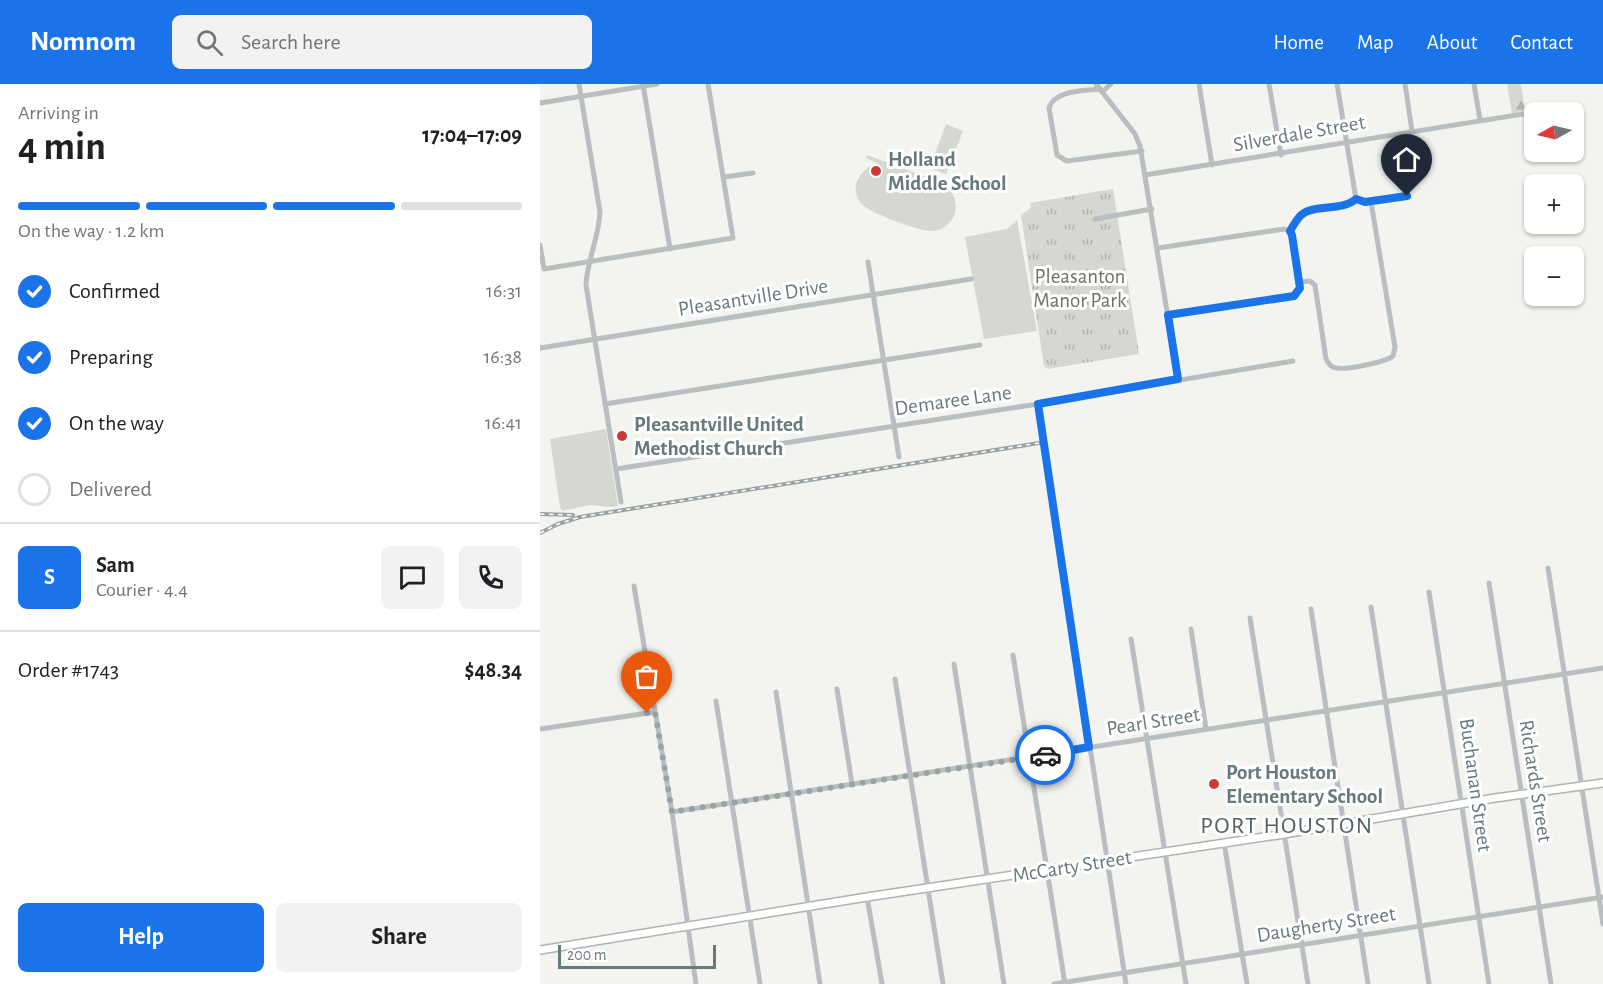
<!DOCTYPE html>
<meta charset="utf-8">
<style>
body{margin:0;font-family:"Alegreya Sans",sans-serif;background:#f2f2f2;color:#202124;height:100vh;display:flex;flex-direction:column;font-size:22px;white-space:nowrap}
*{box-sizing:border-box;margin:0}
p{font-size:20px;color:#757577}
.icon{flex:none;width:33px;height:33px;fill:none;stroke:currentColor;stroke-width:2;stroke-linecap:round;stroke-linejoin:round}
.map{position:relative;flex:1;overflow:hidden}
.drawer{display:flex;flex-direction:column;background:#fff;width:540px}
.drawer>*{flex:none}
.needle{width:39px;rotate:262deg}
.controls{position:absolute;left:984px;top:18px;display:grid;gap:12px}
.controls a{display:grid;place-items:center;width:60px;height:60px;border-radius:9px;background:#fff;box-shadow:0 2px 4px #0004;font-size:30px}
.scale{position:absolute;left:18px;bottom:15px;width:158px;box-sizing:border-box;padding-left:6px;border:3px solid #66797d;border-top:0;font-size:16px;line-height:21px;white-space:nowrap;color:#66797d;-webkit-text-stroke:4px #fff;paint-order:stroke}
.pin{position:absolute;display:grid;place-items:center;width:51px;height:51px;color:#fff;margin:-62px -26px;border-radius:50% 50% 50% 0;rotate:-45deg;box-shadow:0 0 6px #0007}
.pin .icon{rotate:45deg}
.courier{position:absolute;display:grid;place-items:center;width:60px;height:60px;margin:-30px;border:4px solid #1a73e8;border-radius:50%;background:#fff;color:#222;box-shadow:0 2px 8px #0007}
.headline em{font-style:normal;font-weight:700}
.headline div{display:flex;flex-direction:column-reverse}
.headline{display:flex;align-items:center;justify-content:space-between;height:102px;padding:0 18px}
h1{font-size:39px;font-weight:700;line-height:45px}
.bar{display:grid;grid-template-columns:repeat(4,1fr);gap:9px 6px;align-content:center;height:72px;padding:0 18px}
.bar i{height:8px;border-radius:4px;background:#e0e0e0}
.bar .current{background:#1a73e8}
.bar p{grid-column:span 4}
.line{display:flex;align-items:center;gap:15px;padding:0 18px;border-top:2px solid #e0e0e0}
.line div{flex:1}
.round{display:grid;place-items:center;flex:none;width:63px;height:63px;border-radius:9px;background:#f2f2f2}
ol{padding:0 18px;list-style:none}
li{display:flex;align-items:center;gap:18px;height:66px}
li p{margin-inline-start:auto}
li .icon{padding:6px;border-radius:50%;background:#1a73e8;color:#fff;stroke-width:4}
li:last-child{color:#757577}
li i{width:33px;height:33px;border:3px solid #e0e0e0;border-radius:50%}
.primary-button{display:flex;gap:12px;margin-top:auto;padding:12px 18px}
.primary-button a{flex:1;height:69px;border-radius:9px;background:#1a73e8;color:#fff;font-size:24px;font-weight:700;line-height:69px;text-align:center}
.primary-button a+a{background:#f2f2f2;color:#202124}
header{display:flex;align-items:center;gap:36px;box-sizing:border-box;height:84px;padding:0 30px;background:#1a73e8;color:#fff}
header strong{font-size:28px}
nav{display:flex;gap:33px;margin-inline-start:auto;font-size:21px}
.search{width:420px;height:54px;background:#f2f2f2;display:flex;align-items:center;gap:15px;box-sizing:border-box;padding:0 21px;border-radius:9px;color:#757577;font-size:22px}
main{display:flex;flex:1;min-height:0}
.map>svg:first-child{display:block}
</style>
<header>
<strong>Nomnom</strong>
<div class="search"><svg class="icon" aria-label="search" viewBox="0 0 24 24"><circle cx="10" cy="10" r="6"/><path d="M15 15l6 6"/></svg>Search here</div>
<nav><a>Home</a><a>Map</a><a>About</a><a>Contact</a></nav>
</header>
<main>
<section class="drawer">
<div class="headline"><div><h1>4 min</h1><p>Arriving in</p></div><em>17:04–17:09</em></div>
<div class="bar"><i class="current"></i><i class="current"></i><i class="current"></i><i></i><p>On the way · 1.2 km</p></div>
<ol>
<li><svg class="icon" aria-label="check" viewBox="0 0 24 24"><path d="M5 12l5 5 9-10"/></svg>Confirmed<p>16:31</p></li>
<li><svg class="icon" aria-label="check" viewBox="0 0 24 24"><path d="M5 12l5 5 9-10"/></svg>Preparing<p>16:38</p></li>
<li><svg class="icon" aria-label="check" viewBox="0 0 24 24"><path d="M5 12l5 5 9-10"/></svg>On the way<p>16:41</p></li>
<li><i></i>Delivered</li>
</ol>
<div class="line" style="height:108px"><b class="round" style="background:#1a73e8;color:#fff">S</b><div><b>Sam</b><p>Courier · 4.4</p></div><a class="round"><svg class="icon" aria-label="chat" viewBox="0 0 24 24"><path d="M4 5h16v11H9l-5 4z"/></svg></a><a class="round"><svg class="icon" aria-label="phone" viewBox="0 0 24 24"><path d="M5 4h4l2 5-3 2q2 4 5 5l2-3 5 2v4C11 20 4 13 5 4z"/></svg></a></div>
<div class="line" style="height:78px"><div>Order #1743</div><b>$48.34</b></div>
<div class="primary-button"><a>Help</a><a>Share</a></div>
</section>
<div class="map">
<svg width="1063" height="900" viewBox="0 0 1063 900">
<defs>
<pattern id="forest-firs" width="22" height="20" patternUnits="userSpaceOnUse" patternTransform="scale(1.5)"><rect width="22" height="20" fill="#d4d8d0"/><path d="M5 1l3.5 6h-7zM16 11l3.5 6h-7z" fill="#b0b4ae"/></pattern>
<pattern id="park-tufts" width="24" height="20" patternUnits="userSpaceOnUse" patternTransform="scale(1.5)"><rect width="24" height="20" fill="#d4d8d0"/><path d="M3 7l-1-3M5 7V3M7 7l1-3M15 17l-1-3M17 17v-4M19 17l1-3" fill="none" stroke="#b0b4ae"/></pattern>
</defs>
<rect width="100%" height="100%" fill="#f3f3f0"/>
<g fill="#d4d8d0">
<path d="M406,40L423,47L406,90L390,84Z"/>
<path d="M327,71L418,105L417,107L410,105C415,113 418,122 414,132C410,140 402,146 393,147C380,148 334,130 324,122C306,106 320,85 337,79L326,74Z"/>
<path d="M477,136L497,247L444,255L425,153L467,145Z"/>
<path d="M66,345L78,422L69,423L51,421L22,427L20,423L10,355Z"/>
</g>
<path fill="url(#forest-firs)" d="M967,0H981L985,27L972,29Z"/>
<path fill="url(#park-tufts)" d="M573,105L599,270L508,285L504,282L481,131L491,124L490,119Z"/>
<g fill="none" stroke-linecap="round" stroke-linejoin="round">
<g stroke="#adb3b4" stroke-width="10">
<path id="major" d="M0,866L327,813L744,750L955,714L1063,699"/>
</g>
<g stroke="#b9bec0" stroke-width="5">
<path d="M39,0L60,128C59,154 47,176 46,201L81,418"/>
<path d="M103,0L130,165"/>
<path d="M556,0L595,50L600,62L638,295"/>
<path d="M659,0L672,81"/>
<path d="M729,0L741,71"/>
<path d="M797,0L816,115"/>
<path d="M865,0L872,47"/>
<path d="M934,0L940,36"/>
<path d="M560,5C544,7 514,6 509,24L517,71L527,77L602,67"/>
<path d="M562,8L571,0"/>
<path d="M0,19L117,0"/>
<path d="M605,91L989,29"/>
<path d="M184,93L213,89"/>
<path d="M816,115L825,118L867,112"/>
<path d="M555,135L612,125"/>
<path d="M750,147L765,129L806,121L816,115"/>
<path d="M0,161L4,185L193,154L168,0"/>
<path d="M618,164L744,145L750,147"/>
<path d="M328,178L359,373"/>
<path d="M760,198L770,197L775,201L786,275C789,280 791,284 797,284C807,286 846,278 853,272L855,263L831,118"/>
<path d="M628,231L754,212L760,204L752,151L750,147"/>
<path d="M0,264L431,195"/>
<path d="M65,320L440,261"/>
<path d="M498,320L586,900"/>
<path d="M76,385L498,320L753,277"/>
<path d="M1008,484L1063,840"/>
<path d="M949,499L1011,900"/>
<path d="M94,502L132,728L156,900"/>
<path d="M889,508L949,900"/>
<path d="M831,523L889,900"/>
<path d="M771,525L828,900"/>
<path d="M710,534L768,900"/>
<path d="M651,545L666,645"/>
<path d="M591,555L646,900"/>
<path d="M473,571L525,900"/>
<path d="M414,580L464,900"/>
<path d="M355,595L403,900"/>
<path d="M297,605L312,700"/>
<path d="M236,608L280,900"/>
<path d="M176,617L220,900"/>
<path d="M0,645L115,628"/>
<path d="M132,728L1063,584"/>
<path d="M684,758L707,900"/>
<path d="M327,813L342,900"/>
<path d="M514,900L1063,813"/>
</g>
<use href="#major" stroke="#fff" stroke-width="7"/>
<g stroke="#99a2a4" stroke-width="4">
<g id="rail">
<path d="M0,430L33,431"/>
<path d="M0,449L18,440L40,433L499,359"/>
</g>
</g>
<use href="#rail" stroke="#fff" stroke-width="1.5" stroke-dasharray="4.5" stroke-linecap="butt"/>
</g>
<g fill="none" stroke-linecap="round" stroke-linejoin="round">
<path stroke="#97a4a5" stroke-width="6" stroke-dasharray="0 10.8" d="M107,629L115,628L132,728L505,671"/>
<path stroke="#1a73e8" stroke-width="8" d="M505,671L549,663L498,320L638,295L628,231L754,212L760,204L752,151L750,147C753,142 757,135 761,131C775,119 801,128 816,115L825,118L867,112"/>
</g>
<g fill="#cd3739" stroke="#fff" stroke-width="2">
<circle cx="336" cy="87" r="6"/>
<circle cx="82" cy="352" r="6"/>
<circle cx="674" cy="700" r="6"/>
</g>
<g text-anchor="middle" stroke-width="6" stroke-linejoin="round" paint-order="stroke">
<g font-size="21" fill="#66797d" stroke="#fff">
<text transform="translate(759 49) rotate(-10)" y="7">Silverdale Street</text>
<text transform="translate(213 213) rotate(-9)" y="7">Pleasantville Drive</text>
<text transform="translate(413 316) rotate(-8)" y="7">Demaree Lane</text>
<text transform="translate(613 637) rotate(-9)" y="7">Pearl Street</text>
<text transform="translate(996 697) rotate(81)" y="7">Richards Street</text>
<text transform="translate(936 701) rotate(82)" y="7">Buchanan Street</text>
<text transform="translate(532 782) rotate(-9)" y="7">McCarty Street</text>
<text transform="translate(786 840) rotate(-9)" y="7">Daugherty Street</text>
</g>
<g font-size="21" font-weight="bold" fill="#66797d" stroke="#fff" text-anchor="start">
<text x="348" y="82">Holland<tspan x="348" dy="24">Middle School</tspan></text>
<text x="94" y="347">Pleasantville United<tspan x="94" dy="24">Methodist Church</tspan></text>
<text x="686" y="695">Port Houston<tspan x="686" dy="24">Elementary School</tspan></text>
</g>
<g font-size="21" fill="#6c7564" stroke="#fff">
<text x="540" y="199">Pleasanton<tspan x="540" dy="24">Manor Park</tspan></text>
</g>
<g font-size="24" letter-spacing="1.5" fill="#536063" stroke="#fff">
<text x="747" y="749">PORT HOUSTON</text>
</g>
</g>
</svg>
<div class="controls">
<a><svg class="needle" viewBox="-14 -14 28 28"><path d="M0-13l5 13h-10z" fill="#e53935"/><path d="M0 13l5-13h-10z" fill="#757577"/></svg></a>
<a>+</a>
<a>−</a>
</div>
<div class="scale">200 m</div>
<div class="pin" style="left:107px;top:629px;background:#ea580c"><svg class="icon" aria-label="bag" viewBox="0 0 24 24"><path d="M5 8h14l-1 12H6zM9 8a3 3 0 0 1 6 0"/></svg></div>
<div class="pin" style="left:867px;top:112px;background:#1f2937"><svg class="icon" aria-label="home" viewBox="0 0 24 24"><path d="M3 11l9-7 9 7M6 9v11h12V9"/></svg></div>
<div class="courier" style="left:505px;top:671px"><svg class="icon" aria-label="car" viewBox="0 0 24 24"><path d="M5 17H2v-5l4-1 3-4h7l3 4 3 1v5h-3M9 17h6M6 11h13"/><circle cx="7" cy="17" r="2"/><circle cx="17" cy="17" r="2"/></svg></div>
</div>
</main>
